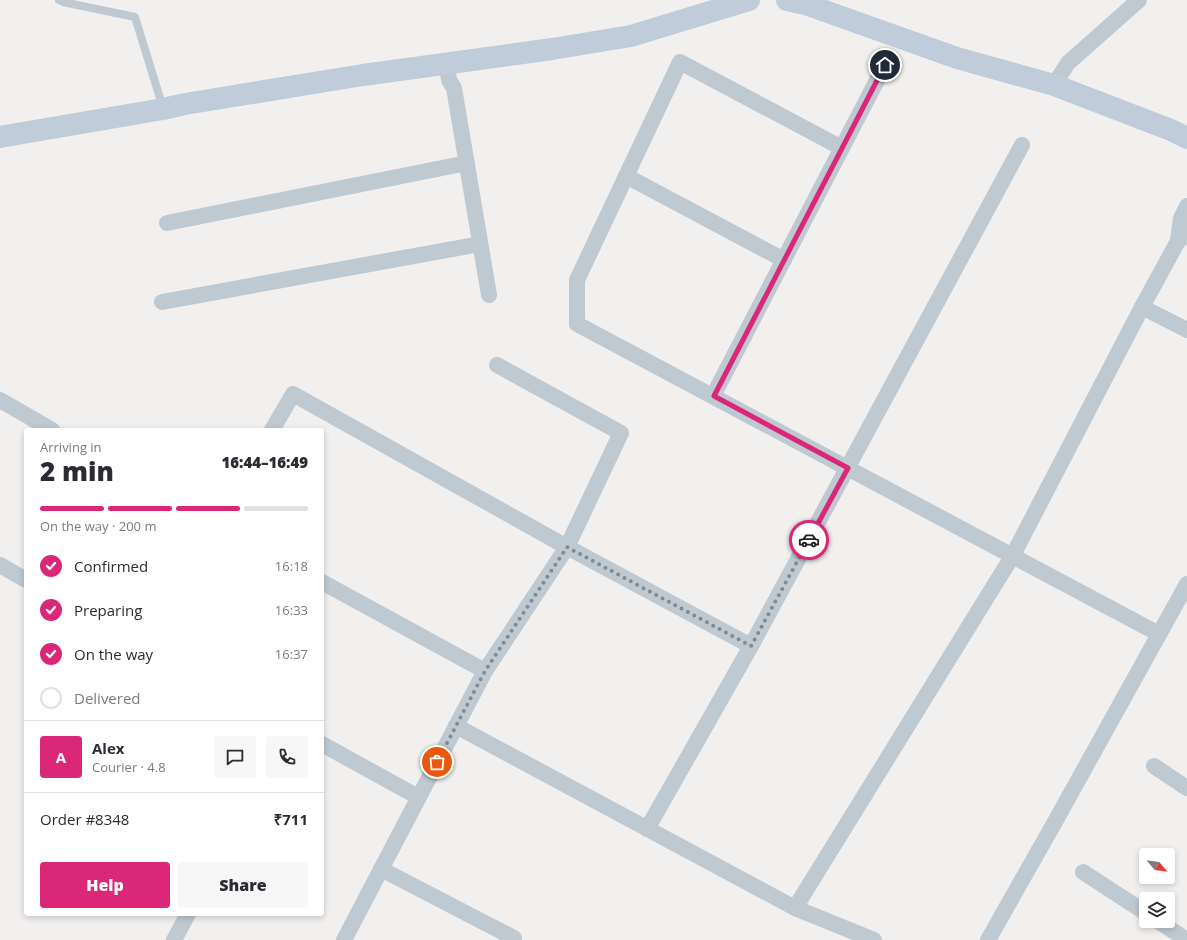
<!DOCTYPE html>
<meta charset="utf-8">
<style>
body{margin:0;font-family:"Open Sans",sans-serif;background:#f7f7f7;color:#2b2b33;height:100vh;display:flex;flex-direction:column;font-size:15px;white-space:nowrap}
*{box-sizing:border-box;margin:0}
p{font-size:13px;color:#7c7c81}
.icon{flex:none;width:22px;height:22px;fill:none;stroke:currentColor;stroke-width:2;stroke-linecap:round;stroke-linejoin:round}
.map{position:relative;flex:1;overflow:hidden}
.sheet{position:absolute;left:24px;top:428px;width:300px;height:488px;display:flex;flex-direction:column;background:#fff;border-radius:4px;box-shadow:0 2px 6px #0003}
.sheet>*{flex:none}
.needle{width:26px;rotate:118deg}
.buttons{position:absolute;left:1139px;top:848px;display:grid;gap:8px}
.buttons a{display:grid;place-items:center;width:36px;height:36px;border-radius:4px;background:#fff;box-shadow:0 2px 6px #0003;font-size:20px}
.pin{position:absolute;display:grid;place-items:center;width:34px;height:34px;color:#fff;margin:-17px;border:2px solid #fff;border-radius:50%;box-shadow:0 1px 4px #0007}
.courier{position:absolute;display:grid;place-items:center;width:40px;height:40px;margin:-20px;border:3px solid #db2777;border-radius:50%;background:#fff;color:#222;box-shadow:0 1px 5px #0007}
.overview em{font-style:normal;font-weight:800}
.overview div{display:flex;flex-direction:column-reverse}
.overview{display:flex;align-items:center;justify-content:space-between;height:68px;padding:0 16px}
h1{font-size:26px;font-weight:800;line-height:30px}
.bar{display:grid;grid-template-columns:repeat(4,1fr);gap:6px 4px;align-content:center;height:48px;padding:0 16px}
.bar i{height:5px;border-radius:3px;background:#e1e1e2}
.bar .on{background:#db2777}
.bar p{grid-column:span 4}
.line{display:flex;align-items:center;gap:10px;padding:0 16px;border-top:1px solid #e1e1e2}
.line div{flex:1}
.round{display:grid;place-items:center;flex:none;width:42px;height:42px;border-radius:4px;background:#f7f7f7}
ol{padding:0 16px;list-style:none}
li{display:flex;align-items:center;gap:12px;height:44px}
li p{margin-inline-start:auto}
li .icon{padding:4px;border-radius:50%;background:#db2777;color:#fff;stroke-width:4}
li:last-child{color:#7c7c81}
li i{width:22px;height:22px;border:2px solid #e1e1e2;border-radius:50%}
.primary-button{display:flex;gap:8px;margin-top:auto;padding:8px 16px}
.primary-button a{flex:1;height:46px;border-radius:4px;background:#db2777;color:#fff;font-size:16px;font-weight:800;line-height:46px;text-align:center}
.primary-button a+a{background:#f7f7f7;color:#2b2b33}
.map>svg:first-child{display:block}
</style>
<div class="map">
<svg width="1187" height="940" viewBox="0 0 1187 940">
<rect width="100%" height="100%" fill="#f2efef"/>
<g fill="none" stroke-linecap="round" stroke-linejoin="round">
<path stroke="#bec9d2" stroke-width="8" d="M59,0L63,2L135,17L163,108"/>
<g stroke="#bec9d2" stroke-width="16">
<path d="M447,64L449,80L454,88L489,295"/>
<path d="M1054,85L1068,63L1139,0"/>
<path d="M842,148L680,62L577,280V324L1159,634"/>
<path d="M626,176L784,260"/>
<path d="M167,223L467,163"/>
<path d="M1178,241L1181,218L1187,206"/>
<path d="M162,302L480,244"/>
<path d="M1142,307L1187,330"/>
<path d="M713,396L885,65"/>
<path d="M0,400L52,430"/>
<path d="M272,430L293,394L567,547L751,646"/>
<path d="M0,565L26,580"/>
<path d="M322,582L485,671"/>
<path d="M456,726L795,908L874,940"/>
<path d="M322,744L418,797"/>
<path d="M1154,766L1187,788"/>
<path d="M647,829L751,646L1022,145"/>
<path d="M381,869L514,938"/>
<path d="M1083,872L1146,913"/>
<path d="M795,908L1013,555L1142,307L1178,241L1187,234"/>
<path d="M1158,921L1187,940"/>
<path d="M174,940L188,914"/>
<path d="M344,940L485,671L567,547L621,433L497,365"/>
<path d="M988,940L1056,820L1187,584"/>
</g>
<g stroke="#c0ccda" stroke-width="22">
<path d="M787,0L805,4L957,58L1054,85L1171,130L1187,138"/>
<path d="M0,137L163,109L185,104L363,75L552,49L631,36L749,0"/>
</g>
</g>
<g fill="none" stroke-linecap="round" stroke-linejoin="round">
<path stroke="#828991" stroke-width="4" stroke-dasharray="0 7.2" d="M437,762L485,671L567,547L751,646L809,540"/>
<path stroke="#db2777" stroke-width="5" d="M809,540L848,468L714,396L885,65"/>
</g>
</svg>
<div class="buttons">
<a><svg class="needle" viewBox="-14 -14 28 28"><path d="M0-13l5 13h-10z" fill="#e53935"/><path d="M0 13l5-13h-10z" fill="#7c7c81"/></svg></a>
<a><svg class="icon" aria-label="layers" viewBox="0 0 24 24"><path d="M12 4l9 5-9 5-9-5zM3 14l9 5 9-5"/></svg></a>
</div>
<div class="pin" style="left:437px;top:762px;background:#ea580c"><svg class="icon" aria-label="bag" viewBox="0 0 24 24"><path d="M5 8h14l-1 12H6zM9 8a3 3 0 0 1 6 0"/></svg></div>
<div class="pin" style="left:885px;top:65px;background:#1f2937"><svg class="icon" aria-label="home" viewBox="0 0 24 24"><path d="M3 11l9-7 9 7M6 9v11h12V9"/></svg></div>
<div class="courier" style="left:809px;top:540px"><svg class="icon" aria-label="car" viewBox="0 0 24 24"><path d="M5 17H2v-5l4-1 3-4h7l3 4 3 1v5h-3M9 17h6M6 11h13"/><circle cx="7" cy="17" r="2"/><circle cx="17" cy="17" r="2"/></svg></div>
<section class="sheet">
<div class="overview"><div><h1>2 min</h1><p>Arriving in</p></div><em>16:44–16:49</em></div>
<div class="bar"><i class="on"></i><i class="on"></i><i class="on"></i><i></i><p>On the way · 200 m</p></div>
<ol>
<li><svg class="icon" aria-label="check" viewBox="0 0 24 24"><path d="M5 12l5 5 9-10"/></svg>Confirmed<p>16:18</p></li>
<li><svg class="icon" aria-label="check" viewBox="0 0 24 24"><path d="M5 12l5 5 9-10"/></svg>Preparing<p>16:33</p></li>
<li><svg class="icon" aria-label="check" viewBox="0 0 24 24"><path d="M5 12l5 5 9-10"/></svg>On the way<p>16:37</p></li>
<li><i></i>Delivered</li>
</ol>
<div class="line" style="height:72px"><b class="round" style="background:#db2777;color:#fff">A</b><div><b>Alex</b><p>Courier · 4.8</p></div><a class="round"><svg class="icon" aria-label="chat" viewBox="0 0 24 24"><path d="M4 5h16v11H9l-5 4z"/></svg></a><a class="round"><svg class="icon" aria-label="phone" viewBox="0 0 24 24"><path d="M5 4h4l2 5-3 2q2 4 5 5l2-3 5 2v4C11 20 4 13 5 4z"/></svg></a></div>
<div class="line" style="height:52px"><div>Order #8348</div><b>₹711</b></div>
<div class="primary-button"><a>Help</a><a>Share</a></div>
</section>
</div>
